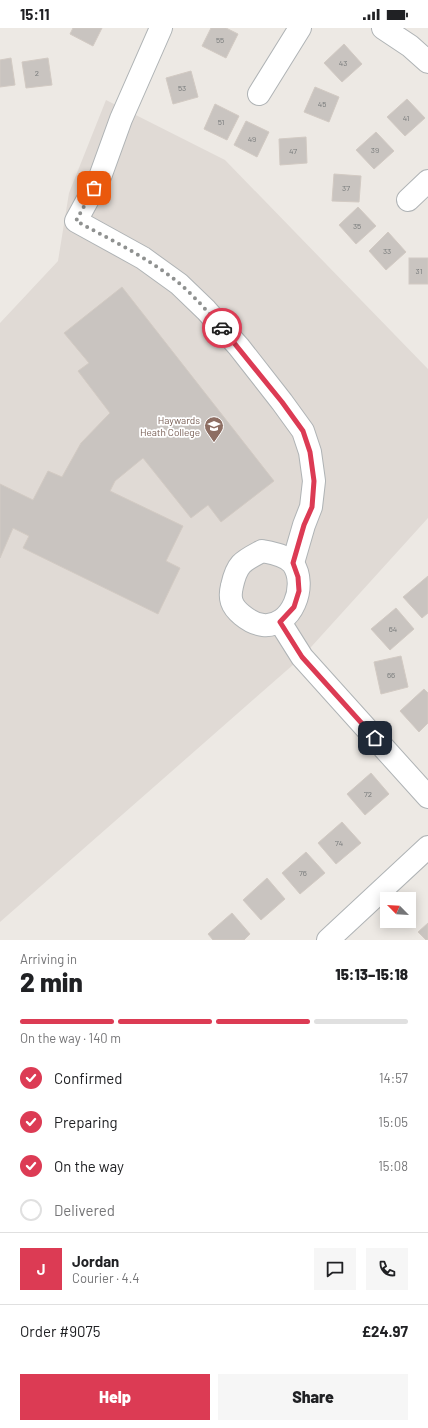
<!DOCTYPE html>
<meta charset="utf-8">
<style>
body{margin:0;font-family:Barlow,sans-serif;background:#f6f6f6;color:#202124;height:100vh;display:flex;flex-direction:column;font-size:15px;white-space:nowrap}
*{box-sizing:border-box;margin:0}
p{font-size:13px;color:#757577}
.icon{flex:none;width:22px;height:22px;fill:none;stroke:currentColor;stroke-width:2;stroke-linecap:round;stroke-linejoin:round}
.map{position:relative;height:912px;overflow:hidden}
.details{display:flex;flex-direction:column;background:#fff;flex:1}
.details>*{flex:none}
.needle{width:26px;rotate:294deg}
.tools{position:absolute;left:380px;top:864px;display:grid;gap:8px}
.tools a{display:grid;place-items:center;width:36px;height:36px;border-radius:0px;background:#fff;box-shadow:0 2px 10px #0003;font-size:20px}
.pin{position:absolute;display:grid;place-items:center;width:34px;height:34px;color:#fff;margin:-17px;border-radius:8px;box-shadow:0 2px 6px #0006}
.courier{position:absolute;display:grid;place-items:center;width:40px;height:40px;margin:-20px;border:3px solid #dc3b54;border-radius:50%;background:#fff;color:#222;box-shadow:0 1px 5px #0007}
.head em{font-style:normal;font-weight:800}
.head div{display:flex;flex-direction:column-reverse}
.head{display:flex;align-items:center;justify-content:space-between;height:68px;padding:0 20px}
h1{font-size:26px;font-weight:800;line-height:30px}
.bar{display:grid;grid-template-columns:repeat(4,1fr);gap:6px 4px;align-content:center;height:48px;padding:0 20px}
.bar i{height:5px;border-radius:3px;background:#e0e0e0}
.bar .active{background:#dc3b54}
.bar p{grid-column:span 4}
.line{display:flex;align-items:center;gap:10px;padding:0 20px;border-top:1px solid #e0e0e0}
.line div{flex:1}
.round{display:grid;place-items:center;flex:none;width:42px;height:42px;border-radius:0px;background:#f6f6f6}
ol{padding:0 20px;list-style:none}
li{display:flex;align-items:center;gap:12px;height:44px}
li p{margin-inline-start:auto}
li .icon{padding:4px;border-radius:50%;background:#dc3b54;color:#fff;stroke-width:4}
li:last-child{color:#757577}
li i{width:22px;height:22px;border:2px solid #e0e0e0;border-radius:50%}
.button{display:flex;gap:8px;margin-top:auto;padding:8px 20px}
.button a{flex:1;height:46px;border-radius:0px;background:#dc3b54;color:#fff;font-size:16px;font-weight:800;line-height:46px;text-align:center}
.button a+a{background:#f6f6f6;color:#202124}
.status{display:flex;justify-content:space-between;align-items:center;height:28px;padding:0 20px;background:#fff;direction:ltr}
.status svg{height:11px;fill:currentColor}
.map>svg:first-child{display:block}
</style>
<div class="status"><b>15:11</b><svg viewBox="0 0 49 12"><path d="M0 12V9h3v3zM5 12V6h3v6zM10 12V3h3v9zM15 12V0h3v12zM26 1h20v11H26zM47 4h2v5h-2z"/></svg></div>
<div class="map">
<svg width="428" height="912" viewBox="0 0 428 912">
<rect width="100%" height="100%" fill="#ede9e4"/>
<path fill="#e0dad5" d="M106,72L225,132L428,341V490L302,629L0,894V295L58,233L69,165Z"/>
<g fill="#c9c4c0" stroke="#d2cac3">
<path d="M73,0H102L93,18L70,6Z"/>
<path d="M211,0H226L238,6L226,30L202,18Z"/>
<path d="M344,16L362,36L342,54L324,35Z"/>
<path d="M11,30L15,57L0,59V32Z"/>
<path d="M48,30L52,57L26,60L22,34Z"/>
<path d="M191,43L198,69L173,76L166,50Z"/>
<path d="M315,59L339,69L329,94L304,84Z"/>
<path d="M407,71L425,90L405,108L387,89Z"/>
<path d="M215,76L239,88L227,112L204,101Z"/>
<path d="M246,93L269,104L257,129L234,117Z"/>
<path d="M376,104L394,123L374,141L356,122Z"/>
<path d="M306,109L307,135L280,137L279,111Z"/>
<path d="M334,146L361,148L359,174L332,173Z"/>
<path d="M358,179L376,198L356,216L339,197Z"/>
<path d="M388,204L406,224L386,242L369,223Z"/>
<rect x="409" y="230" width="19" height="26"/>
<path d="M122,259L274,453L221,494L208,477L191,490L143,430L115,453L110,463L183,498L166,533L180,540L158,586L23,520L29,508L13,500L0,530V456L33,472L48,443L62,449L81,415L110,385L78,343L89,335L64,305Z"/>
<path d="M428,548V585L422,590L403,569Z"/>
<path d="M396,580L414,601L390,622L371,601Z"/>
<path d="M401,628L408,659L381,666L374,634Z"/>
<path d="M424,661L428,665V695L419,704L400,683Z"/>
<path d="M371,745L389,766L365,787L347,766Z"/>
<path d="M342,794L361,815L336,836L318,815Z"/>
<path d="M306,824L325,845L300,866L282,845Z"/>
<path d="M267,850L285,871L261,892L243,872Z"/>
<path d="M232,885L250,906L244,912H213L208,906Z"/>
<path d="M428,895V912H426L418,904Z"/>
</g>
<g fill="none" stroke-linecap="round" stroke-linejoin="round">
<g stroke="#afb3b5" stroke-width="24">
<g id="minor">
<path d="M161,0L121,91L100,149L76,193L143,230L179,256L206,282L239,319L282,374L303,403L310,424L314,453L311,479L304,497L293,535"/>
<path d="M383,0L410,18L428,34"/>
<path d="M259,66L300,0"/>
<path d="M408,172L428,153"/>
<path d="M262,523C272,525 286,527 293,536C308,557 292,600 263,597C255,596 248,592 242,587C231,578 229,570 232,558C237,535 243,533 262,523Z"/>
<path d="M280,594L302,629L428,769"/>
<path d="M328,912L428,819"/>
</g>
</g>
<use href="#minor" stroke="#fff" stroke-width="22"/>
</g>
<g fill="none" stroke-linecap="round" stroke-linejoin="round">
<path stroke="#8f9190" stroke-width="4" stroke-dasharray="0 7.2" d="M94,160L76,193C111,212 149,230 180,256C195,269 209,285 222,300"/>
<path stroke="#dc3b54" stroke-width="5" d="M222,300L282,374L303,403L310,424L314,453L312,479L304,497L293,535L298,549L299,563L294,579L280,594L302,629L375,710"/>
</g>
<defs>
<g id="university-pin" transform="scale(1)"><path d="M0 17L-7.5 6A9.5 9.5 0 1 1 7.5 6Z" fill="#8d6e63" stroke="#fff"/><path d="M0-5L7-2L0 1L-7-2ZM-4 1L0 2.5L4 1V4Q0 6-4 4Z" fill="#fff"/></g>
</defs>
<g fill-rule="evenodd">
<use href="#university-pin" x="214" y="398"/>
</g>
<g text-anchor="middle" stroke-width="3.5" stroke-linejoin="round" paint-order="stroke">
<g font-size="8" fill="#777a7a">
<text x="220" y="15">55</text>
<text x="343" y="38">43</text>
<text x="37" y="48">2</text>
<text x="182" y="63">53</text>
<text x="322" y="79">45</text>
<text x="406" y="93">41</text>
<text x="221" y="97">51</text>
<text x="252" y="114">49</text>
<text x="375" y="125">39</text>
<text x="293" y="126">47</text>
<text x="346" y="163">37</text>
<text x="357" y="201">35</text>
<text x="387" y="226">33</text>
<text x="419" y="246">31</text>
<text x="393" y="604">64</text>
<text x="391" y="650">66</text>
<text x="368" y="769">72</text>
<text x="339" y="818">74</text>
<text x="303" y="848">76</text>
</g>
<g font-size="10" fill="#785e54" stroke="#fff" text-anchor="end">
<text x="200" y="396">Haywards<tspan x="200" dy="12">Heath College</tspan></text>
</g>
</g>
</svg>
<div class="tools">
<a><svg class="needle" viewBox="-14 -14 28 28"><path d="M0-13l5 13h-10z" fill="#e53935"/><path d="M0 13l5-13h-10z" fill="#757577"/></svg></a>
</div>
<div class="pin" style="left:94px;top:160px;background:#ea580c"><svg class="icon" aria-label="bag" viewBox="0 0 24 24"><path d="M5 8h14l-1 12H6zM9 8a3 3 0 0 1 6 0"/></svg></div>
<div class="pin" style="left:375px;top:710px;background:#1f2937"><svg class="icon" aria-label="home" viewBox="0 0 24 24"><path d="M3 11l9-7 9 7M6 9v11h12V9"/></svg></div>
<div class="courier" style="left:222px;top:300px"><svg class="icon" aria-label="car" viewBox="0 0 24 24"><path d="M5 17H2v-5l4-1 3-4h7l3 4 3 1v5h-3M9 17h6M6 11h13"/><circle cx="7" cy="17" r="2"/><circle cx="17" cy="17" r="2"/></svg></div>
</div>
<section class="details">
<div class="head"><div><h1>2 min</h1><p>Arriving in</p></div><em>15:13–15:18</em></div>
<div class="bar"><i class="active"></i><i class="active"></i><i class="active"></i><i></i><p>On the way · 140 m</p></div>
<ol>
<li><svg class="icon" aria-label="check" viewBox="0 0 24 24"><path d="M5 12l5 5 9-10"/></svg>Confirmed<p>14:57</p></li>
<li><svg class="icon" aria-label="check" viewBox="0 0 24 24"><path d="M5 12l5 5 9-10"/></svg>Preparing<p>15:05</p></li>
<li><svg class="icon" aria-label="check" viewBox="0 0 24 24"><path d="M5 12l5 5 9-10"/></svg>On the way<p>15:08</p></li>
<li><i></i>Delivered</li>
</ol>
<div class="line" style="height:72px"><b class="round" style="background:#dc3b54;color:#fff">J</b><div><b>Jordan</b><p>Courier · 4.4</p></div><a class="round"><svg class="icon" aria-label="chat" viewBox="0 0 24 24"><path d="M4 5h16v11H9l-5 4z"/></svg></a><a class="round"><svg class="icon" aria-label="phone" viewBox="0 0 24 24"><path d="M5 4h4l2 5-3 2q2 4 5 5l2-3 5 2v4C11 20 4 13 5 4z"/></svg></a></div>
<div class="line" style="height:52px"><div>Order #9075</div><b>£24.97</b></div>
<div class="button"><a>Help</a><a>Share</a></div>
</section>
